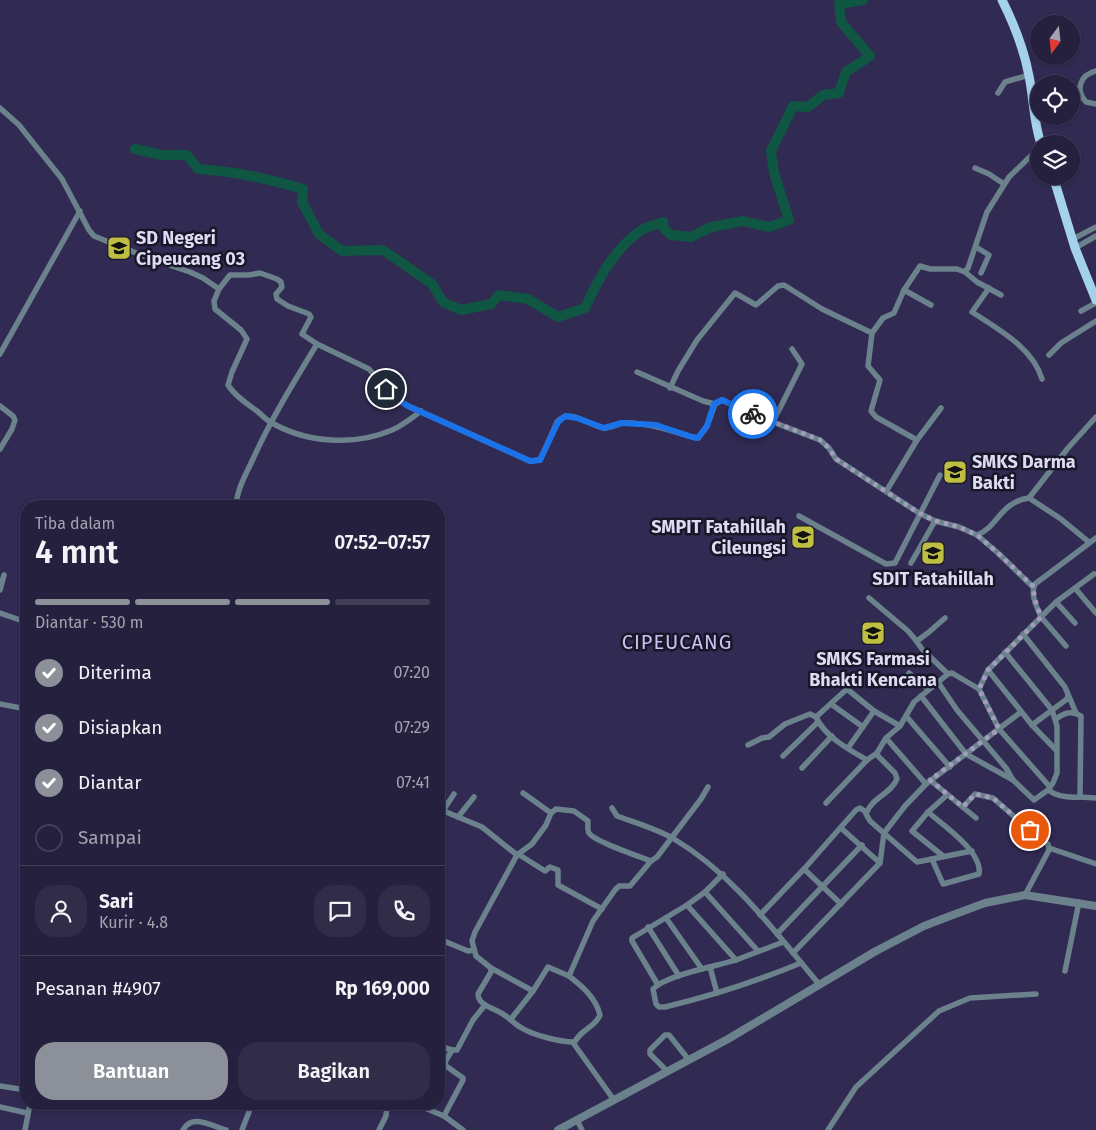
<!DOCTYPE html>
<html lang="id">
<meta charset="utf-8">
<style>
body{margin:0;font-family:"Fira Sans",sans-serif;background:#312d49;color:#f1f3f6;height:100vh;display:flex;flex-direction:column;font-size:19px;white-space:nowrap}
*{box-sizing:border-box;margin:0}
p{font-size:16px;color:#a3a3b0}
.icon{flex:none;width:28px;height:28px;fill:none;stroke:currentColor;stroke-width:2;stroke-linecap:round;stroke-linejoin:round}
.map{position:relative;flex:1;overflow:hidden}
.details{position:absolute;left:20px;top:500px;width:425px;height:610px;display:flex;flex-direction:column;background:#25203e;border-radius:20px;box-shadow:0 1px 4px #0004,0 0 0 1px #423e58}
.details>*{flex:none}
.needle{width:32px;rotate:195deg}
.tools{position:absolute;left:1030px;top:15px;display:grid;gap:10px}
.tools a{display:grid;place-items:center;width:50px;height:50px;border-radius:50%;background:#25203e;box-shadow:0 1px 4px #0004,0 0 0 1px #423e58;font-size:25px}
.pin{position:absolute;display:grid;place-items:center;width:42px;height:42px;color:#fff;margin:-21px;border:2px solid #fff;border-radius:50%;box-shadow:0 1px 5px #0007}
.courier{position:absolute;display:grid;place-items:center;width:50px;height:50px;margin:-25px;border:4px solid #1a73e8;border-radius:50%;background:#fff;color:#222;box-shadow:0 1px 6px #0007}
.headline em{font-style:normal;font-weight:600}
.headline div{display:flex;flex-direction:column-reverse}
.headline{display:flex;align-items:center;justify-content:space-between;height:85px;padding:0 15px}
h1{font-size:32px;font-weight:600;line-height:38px}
.bar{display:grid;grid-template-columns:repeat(4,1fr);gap:8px 5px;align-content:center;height:60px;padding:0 15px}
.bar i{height:6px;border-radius:4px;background:#423e58}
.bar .on{background:#8c9099}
.bar p{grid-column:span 4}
.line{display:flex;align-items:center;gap:12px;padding:0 15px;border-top:1px solid #423e58}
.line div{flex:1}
.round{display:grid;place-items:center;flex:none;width:52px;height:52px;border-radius:20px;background:#312d49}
ol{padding:0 15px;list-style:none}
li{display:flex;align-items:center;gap:15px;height:55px}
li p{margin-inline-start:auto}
li .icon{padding:5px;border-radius:50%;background:#8c9099;color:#fff;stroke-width:4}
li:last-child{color:#a3a3b0}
li i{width:28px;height:28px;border:2px solid #423e58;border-radius:50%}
.primary-button{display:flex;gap:10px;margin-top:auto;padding:10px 15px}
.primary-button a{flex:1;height:58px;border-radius:20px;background:#8c9099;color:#fff;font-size:20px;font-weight:600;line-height:58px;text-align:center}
.primary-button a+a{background:#312d49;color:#f1f3f6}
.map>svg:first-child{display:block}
</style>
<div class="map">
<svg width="1096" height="1130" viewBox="0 0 1096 1130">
<rect width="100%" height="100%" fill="#312a52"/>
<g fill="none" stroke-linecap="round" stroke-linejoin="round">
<path stroke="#0f5643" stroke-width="10" d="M135,149L162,155H187L198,169C237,172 266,178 303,189L302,202L319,234L342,251L383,250L432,284L443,302L461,310L491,304L499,295L528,299L558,317L585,308C598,280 614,248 642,230C648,226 656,225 663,222L664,229L671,235L691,237L711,227L743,221L769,227L789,220L774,173L771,151L793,106L808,107L823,95L839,93L846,72L870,56L841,22L839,4L863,0"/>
<g stroke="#6b828d" stroke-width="5.5">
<path d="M1096,71C1080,75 1075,90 1086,102L1096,104"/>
<path d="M1071,90L1079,89"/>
<path d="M998,93L1005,82L1029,75"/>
<path d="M0,108L19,125L62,179L89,230L94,236L151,259L190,272L203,278L219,289L214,301L215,309L241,330L247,339L232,372L228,385C235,396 247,404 257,411C262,415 266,420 272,423C307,443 355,446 392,430C402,426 412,418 421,411"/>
<path d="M975,168L989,174L1004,184"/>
<path d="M1073,239L1096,227"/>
<path d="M976,247L989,255L981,273"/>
<path d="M1075,248L1096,236"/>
<path d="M965,272L968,268L987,212L1009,177L1039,148"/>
<path d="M989,288L972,312C998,329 1033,348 1042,379"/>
<path d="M219,289L230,275H249L260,273L277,279L281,282L282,287L276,294L277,299L288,306L309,314L311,317L302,334L317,344L369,369L395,398L408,406L530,461L540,460L557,422C570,407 589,426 604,428C610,428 617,424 623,423C647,422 670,430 692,437L698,438L707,426L715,404"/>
<path d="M904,290L931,305"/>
<path d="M1081,311L1096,303"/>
<path d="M0,354L80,211"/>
<path d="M1049,355L1061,343L1096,321"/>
<path d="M637,372L703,401L715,404L722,400L757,416L820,440L829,448L836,459L919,513L935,521L959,527L977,535C998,527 1000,502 1029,498L1061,519L1089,542"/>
<path d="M670,388L678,371L697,340L735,293L756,305L778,286L784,285L822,309L872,333"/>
<path d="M0,406L13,416L15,420L12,429L0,449"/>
<path d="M773,422L802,364L792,349"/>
<path d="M917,440L941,408"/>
<path d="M887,490L917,440L876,417L871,411L880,380L868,366L872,333L883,318L894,313L904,290L920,266L930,269H957L965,272L977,282L1001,295"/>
<path d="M1029,498L1068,448L1096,417"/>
<path d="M236,506C237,489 246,474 253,459C271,419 294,382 317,344"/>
<path d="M799,516L886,564L895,563L940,475"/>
<path d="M977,535L998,553L1033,587"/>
<path d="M911,563L935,521"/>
<path d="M1075,588L1096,613"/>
<path d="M0,590L4,575"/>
<path d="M869,598L908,631L914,638L922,649L948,674"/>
<path d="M1056,602L1075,623"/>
<path d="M0,613L26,622"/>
<path d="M1023,634L1065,687L1076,713"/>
<path d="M917,641L929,632L945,618"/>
<path d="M1066,646L1041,617L1056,602L1094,574"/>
<path d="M988,670L1032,725L1056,750"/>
<path d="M909,673L928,689"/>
<path d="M938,682L957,710L1006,768L1013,780"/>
<path d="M979,689L988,670L1041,617C1037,607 1030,595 1035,584L1096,538"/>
<path d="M921,696L966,754L1013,780L1034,800L1048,790L1053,783L1057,773V726L1052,710L1005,652"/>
<path d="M0,704L26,709"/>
<path d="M831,704L863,727"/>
<path d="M906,716L950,767"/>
<path d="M816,717L847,689L874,711L900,726"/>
<path d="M1032,725L1067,699L1068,695"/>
<path d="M886,738L926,784"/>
<path d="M748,745L762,738L769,737L785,724L810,714L816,717C825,737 850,750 867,760L877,753"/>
<path d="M848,748L874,711"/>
<path d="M783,756L818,722"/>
<path d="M802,768L832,736"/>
<path d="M930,780L976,818"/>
<path d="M1048,790C1058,797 1068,798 1080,797L1081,716C1071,710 1064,713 1056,719"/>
<path d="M523,793L551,813L556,809L574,811L588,821C588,825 587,830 589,833C593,841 641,857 651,861L657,857L701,799L708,787"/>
<path d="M454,794L444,809L446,812L482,827L517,855"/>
<path d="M1080,797L1096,798"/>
<path d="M826,803L867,760"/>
<path d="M963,807L975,794L993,798L1033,833L1048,844L1049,850L1025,895"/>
<path d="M612,808L617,816C636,823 657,829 674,839C733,874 775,932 819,984"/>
<path d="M928,812C943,825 983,852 979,874L943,884L932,859"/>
<path d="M551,813L546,825L532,844L517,855L475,932L472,941L476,956L491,968V972L478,994C478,1005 493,1008 501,1013C509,1017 513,1023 520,1027C532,1035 560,1042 574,1042"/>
<path d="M458,817L474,797"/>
<path d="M841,828L880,863"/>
<path d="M1049,848L1096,864"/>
<path d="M972,851L917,862L870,821L866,814C871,798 891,794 897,779L895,773L878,756L877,753L886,738L900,726L914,702L948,674L952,673L979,689L999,729L1050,787"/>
<path d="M518,854L545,871L550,867L558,870V885L602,909"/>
<path d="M943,856L912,831L928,812L947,795"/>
<path d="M804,869L841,904"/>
<path d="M705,892L758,951"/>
<path d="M687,905L736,960"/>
<path d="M760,915L804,869L856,810L860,808L866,812"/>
<path d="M666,918L702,969"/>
<path d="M648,927L679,976"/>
<path d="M777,934L862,845"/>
<path d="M439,939L468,951L474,950"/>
<path d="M783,942C768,948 752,954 736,960C717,966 666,975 653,989L656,1004L659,1007H665C711,996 757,981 801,963"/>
<path d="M793,953L880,863L884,833L905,806L926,784L1021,712"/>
<path d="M710,967L717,993"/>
<path d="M491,968L533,991"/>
<path d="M1065,971L1079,902"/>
<path d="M658,985L632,941V938L687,905L705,892L723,874"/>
<path d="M511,1019L533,991L548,967L569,976"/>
<path d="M439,1046L452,1050L445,1062L446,1066L463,1078V1080L444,1116"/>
<path d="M452,1050H457L473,1020L485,1005"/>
<path d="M668,1072L650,1054V1050L665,1035H669L689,1060"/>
<path d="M0,1086L26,1090"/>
<path d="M614,1100L574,1044C578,1031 596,1027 600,1015C596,998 582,986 569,976L593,921L615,890L619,886H630L651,861"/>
<path d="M415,1104L444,1116L463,1130"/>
<path d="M0,1107L27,1113"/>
<path d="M577,1120L582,1130"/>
<path d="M25,1130L30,1104"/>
<path d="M183,1130C192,1113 212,1126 226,1130"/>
<path d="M242,1130L252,1104"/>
<path d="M379,1130L386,1116L387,1104"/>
<path d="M828,1130L856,1087L939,1011L970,998L1036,994"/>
</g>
<path stroke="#6b828d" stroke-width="8" d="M558,1130L728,1039L876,951L924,926L950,916L985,903L1025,895L1096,906"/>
<g stroke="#a3d2ea" stroke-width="9">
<path d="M1002,0C1014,24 1024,49 1029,76C1034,100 1033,120 1041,144"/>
<path d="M1053,176L1075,248L1096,300"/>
</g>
</g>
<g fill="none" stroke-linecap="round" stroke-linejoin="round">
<path stroke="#a19dbb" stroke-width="5" stroke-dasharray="0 9" d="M753,414L820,440L829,448L836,459L919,513L936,521L959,527L977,535L998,553L1034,587V597L1041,617L988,670L979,689L999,729L930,780L963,807L975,794L993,798L1030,830"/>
<path stroke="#1a73e8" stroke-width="6" d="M386,389L395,398L408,406L530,461L540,460L558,422L565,416L577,418L604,428L622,423L656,425L692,437L698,438L707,426L714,404L722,400L753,414"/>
</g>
<defs>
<g id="school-square" transform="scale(1.25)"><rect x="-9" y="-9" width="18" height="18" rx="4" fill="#bebf42" stroke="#191628"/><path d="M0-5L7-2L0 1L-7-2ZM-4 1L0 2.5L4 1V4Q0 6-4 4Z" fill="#111"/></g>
</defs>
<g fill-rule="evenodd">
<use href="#school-square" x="119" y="248"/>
<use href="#school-square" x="955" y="472"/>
<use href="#school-square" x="803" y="537"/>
<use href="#school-square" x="933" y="553"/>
<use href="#school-square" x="873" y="633"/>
</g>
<g text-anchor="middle" stroke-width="5" stroke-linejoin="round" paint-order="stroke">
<g font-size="18" font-weight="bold" fill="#dddbf4" stroke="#191628" text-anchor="start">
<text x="136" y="244">SD Negeri<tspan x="136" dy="21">Cipeucang 03</tspan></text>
<text x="972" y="468">SMKS Darma<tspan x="972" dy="21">Bakti</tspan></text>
<text x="786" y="533" text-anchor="end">SMPIT Fatahillah<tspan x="786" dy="21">Cileungsi</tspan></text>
<text x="933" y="585" text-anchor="middle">SDIT Fatahillah</text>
<text x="873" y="665" text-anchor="middle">SMKS Farmasi<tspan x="873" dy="21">Bhakti Kencana</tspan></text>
</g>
<g font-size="20" letter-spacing="1" fill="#c8c3f5" stroke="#191628">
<text x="677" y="649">CIPEUCANG</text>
</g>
</g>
</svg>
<div class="tools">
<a><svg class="needle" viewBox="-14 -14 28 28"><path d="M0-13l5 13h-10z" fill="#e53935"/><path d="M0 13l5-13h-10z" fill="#a3a3b0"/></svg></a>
<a><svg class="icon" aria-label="locate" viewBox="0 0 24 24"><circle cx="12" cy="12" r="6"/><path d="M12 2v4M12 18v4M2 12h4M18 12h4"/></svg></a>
<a><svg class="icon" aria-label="layers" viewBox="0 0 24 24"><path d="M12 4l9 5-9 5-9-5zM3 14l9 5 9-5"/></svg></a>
</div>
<div class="pin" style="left:1030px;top:830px;background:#ea580c"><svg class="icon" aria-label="bag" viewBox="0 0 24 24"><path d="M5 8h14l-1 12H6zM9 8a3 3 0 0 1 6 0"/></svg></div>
<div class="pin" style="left:386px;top:389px;background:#1f2937"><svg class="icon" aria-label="home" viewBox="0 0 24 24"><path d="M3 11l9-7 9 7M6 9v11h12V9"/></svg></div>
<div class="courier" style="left:753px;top:414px"><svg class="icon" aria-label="bike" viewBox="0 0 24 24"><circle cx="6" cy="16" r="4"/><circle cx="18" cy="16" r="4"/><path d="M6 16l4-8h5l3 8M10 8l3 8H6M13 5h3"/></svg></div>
<section class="details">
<div class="headline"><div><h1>4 mnt</h1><p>Tiba dalam</p></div><em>07:52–07:57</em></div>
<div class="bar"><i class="on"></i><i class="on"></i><i class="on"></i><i></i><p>Diantar · 530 m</p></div>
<ol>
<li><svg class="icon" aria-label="check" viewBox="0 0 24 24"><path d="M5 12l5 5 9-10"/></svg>Diterima<p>07:20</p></li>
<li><svg class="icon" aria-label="check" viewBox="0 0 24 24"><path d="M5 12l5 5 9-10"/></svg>Disiapkan<p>07:29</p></li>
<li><svg class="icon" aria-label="check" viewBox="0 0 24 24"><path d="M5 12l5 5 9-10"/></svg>Diantar<p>07:41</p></li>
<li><i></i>Sampai</li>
</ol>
<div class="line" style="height:90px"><a class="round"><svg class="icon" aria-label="person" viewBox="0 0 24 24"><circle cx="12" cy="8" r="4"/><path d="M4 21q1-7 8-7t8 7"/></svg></a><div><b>Sari</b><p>Kurir · 4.8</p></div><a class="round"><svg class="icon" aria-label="chat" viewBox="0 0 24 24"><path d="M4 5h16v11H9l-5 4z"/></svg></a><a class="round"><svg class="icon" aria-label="phone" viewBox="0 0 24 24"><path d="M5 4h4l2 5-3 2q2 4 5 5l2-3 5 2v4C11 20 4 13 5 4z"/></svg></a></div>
<div class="line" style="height:65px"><div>Pesanan #4907</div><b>Rp 169,000</b></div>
<div class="primary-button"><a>Bantuan</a><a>Bagikan</a></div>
</section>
</div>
